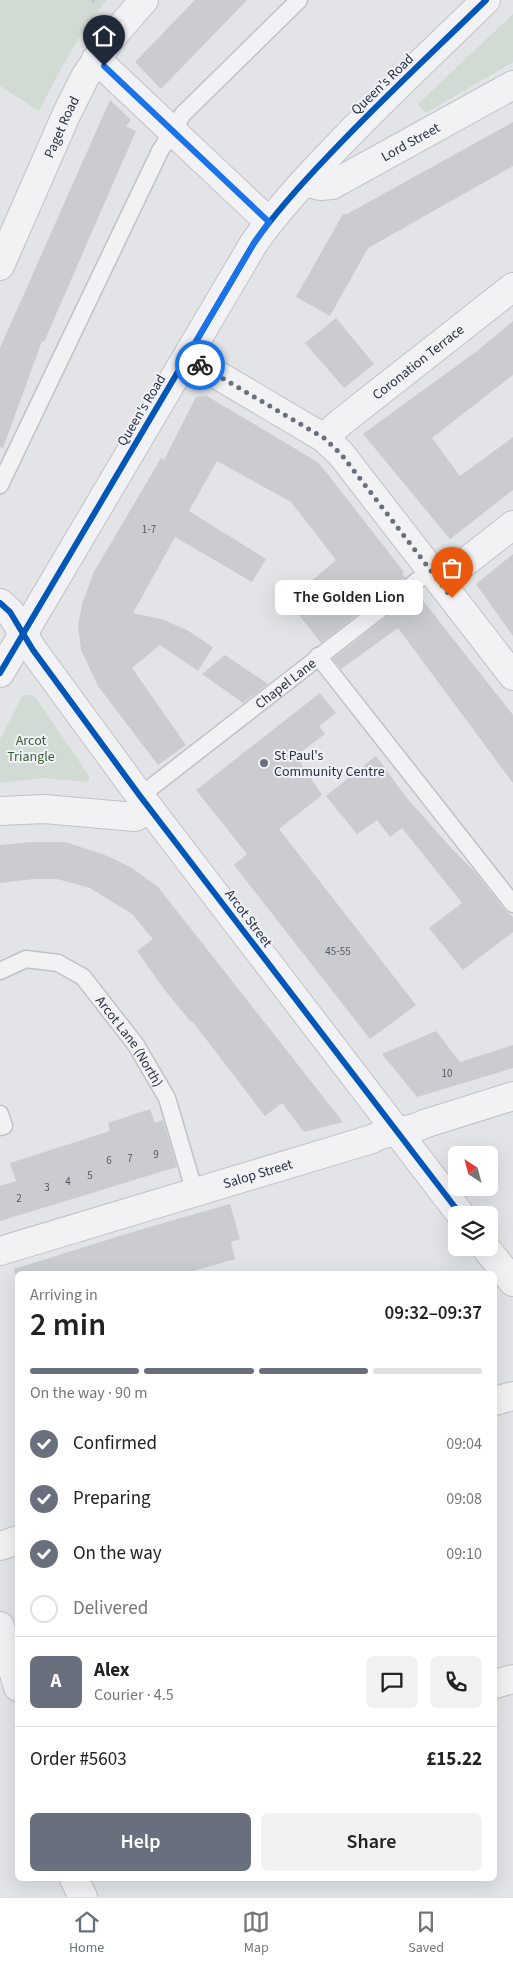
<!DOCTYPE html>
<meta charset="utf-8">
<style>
body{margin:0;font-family:"Source Sans 3",sans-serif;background:#f2f2f2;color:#222;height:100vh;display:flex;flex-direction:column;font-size:19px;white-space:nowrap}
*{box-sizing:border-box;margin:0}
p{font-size:16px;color:#767676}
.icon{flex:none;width:28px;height:28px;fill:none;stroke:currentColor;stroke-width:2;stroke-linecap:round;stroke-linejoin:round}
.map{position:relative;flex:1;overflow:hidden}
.sheet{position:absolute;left:15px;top:1271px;width:482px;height:610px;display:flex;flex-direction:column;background:#fff;border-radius:8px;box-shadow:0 5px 20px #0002}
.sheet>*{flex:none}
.needle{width:32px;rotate:324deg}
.fabs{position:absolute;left:448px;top:1146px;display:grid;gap:10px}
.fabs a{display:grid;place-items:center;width:50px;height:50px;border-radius:8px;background:#fff;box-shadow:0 5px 20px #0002;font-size:25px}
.pin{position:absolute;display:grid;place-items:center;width:42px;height:42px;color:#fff;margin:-51px -21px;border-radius:50% 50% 50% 0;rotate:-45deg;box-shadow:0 0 5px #0007}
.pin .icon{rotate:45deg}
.courier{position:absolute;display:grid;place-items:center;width:50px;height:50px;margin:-25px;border:4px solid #1a73e8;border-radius:50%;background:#fff;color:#222;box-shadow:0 1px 6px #0007}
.bubble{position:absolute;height:35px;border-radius:8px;background:#fff;box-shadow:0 5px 20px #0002;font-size:16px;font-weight:600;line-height:35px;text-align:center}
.summary em{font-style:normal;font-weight:600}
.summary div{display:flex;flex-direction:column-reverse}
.summary{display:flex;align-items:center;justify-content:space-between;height:85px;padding:0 15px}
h1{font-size:32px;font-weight:600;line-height:38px}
.bar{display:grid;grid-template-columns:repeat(4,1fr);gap:8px 5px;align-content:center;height:60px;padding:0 15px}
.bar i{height:6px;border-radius:4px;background:#e0e0e0}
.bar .on{background:#696f7c}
.bar p{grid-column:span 4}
.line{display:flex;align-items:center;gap:12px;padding:0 15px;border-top:1px solid #e0e0e0}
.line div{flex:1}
.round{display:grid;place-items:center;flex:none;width:52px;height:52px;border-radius:8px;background:#f2f2f2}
ol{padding:0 15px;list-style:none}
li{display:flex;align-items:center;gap:15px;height:55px}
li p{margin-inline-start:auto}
li .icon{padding:5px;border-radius:50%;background:#696f7c;color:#fff;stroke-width:4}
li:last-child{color:#767676}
li i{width:28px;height:28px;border:2px solid #e0e0e0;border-radius:50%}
.cta{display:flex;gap:10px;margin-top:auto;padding:10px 15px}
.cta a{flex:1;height:58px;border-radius:8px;background:#696f7c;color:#fff;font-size:20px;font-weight:600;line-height:58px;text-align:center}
.cta a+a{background:#f2f2f2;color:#222}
.tabs{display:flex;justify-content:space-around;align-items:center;height:70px;border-top:1px solid #e0e0e0;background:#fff;font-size:14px;color:#767676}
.tabs a{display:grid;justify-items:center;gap:2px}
.tabs .on{color:#696f7c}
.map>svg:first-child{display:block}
</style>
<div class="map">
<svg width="513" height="1897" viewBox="0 0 513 1897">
<rect width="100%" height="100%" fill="#e2e4e8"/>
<g fill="#d2dbd3">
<path d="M0,0H107C78,34 59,72 39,111L0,86Z"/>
<path d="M513,14V62L426,113L418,104Z"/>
<path d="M26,695H31L36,698L89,776V780L86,782L43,778L0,783V739L22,697Z"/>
</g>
<g fill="#caccd0">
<path d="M195,0H247L161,89L135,62Z"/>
<path d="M110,100L131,120L126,126L136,131L44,342L42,341L3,448L0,447V348Z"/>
<path d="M513,122V166L368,248L330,316L296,297L343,214H347Z"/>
<path d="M336,318L374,364L344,388L305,343Z"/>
<path d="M513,321V375L432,438L460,476L513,437V490L450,539L363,434L477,351Z"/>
<path d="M207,396L319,463L404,572L402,574L405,577L321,643L288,601L336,560L291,502L217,461L189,511L266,559L252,582L175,537L133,613L161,619L187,630L213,647L198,671L160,645L132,668L186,745L158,765L98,686L81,650L78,626L82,604L94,572L161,458L164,460L196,397Z"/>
<path d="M513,554V636L476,584Z"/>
<path d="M417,593L513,715V783L398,628L341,669L333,659Z"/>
<path d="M225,655L268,684L243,703L202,674Z"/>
<path d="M320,693L336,713L319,726L325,734L296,756L322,795L279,829L416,1005L370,1039L234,865L247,854L196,790Z"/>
<path d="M376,756L406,797L453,850L475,872L505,910L513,917V932L463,970L429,928L462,903L402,828L390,837L377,820L357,834L326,796Z"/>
<path d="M32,842H65L105,855L132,868L158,887L343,1122L304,1132L282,1103L265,1116L192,1021L191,1022L164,989L137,951L153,939L132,914L90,888L57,879H34L0,883V845Z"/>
<path d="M436,1031L460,1062L513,1045V1068L417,1097L382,1054Z"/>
<path d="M150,1109L155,1123L163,1120L177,1167L0,1221V1186L16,1181L10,1163L110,1131L108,1123Z"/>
<path d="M230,1204L240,1239L231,1242L235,1259L183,1274H15L14,1269L139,1230Z"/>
</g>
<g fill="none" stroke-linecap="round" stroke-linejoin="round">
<g stroke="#c0c2c6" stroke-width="19">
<g id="service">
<path d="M0,485L160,151L183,114L299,0"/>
<path d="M318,656L513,904"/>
<path id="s1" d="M140,796L431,570"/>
<path id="s2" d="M0,971L26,959L58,963L83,977L136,1045L167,1098L195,1193"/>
<path d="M0,1114L4,1126L0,1127"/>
</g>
</g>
<g stroke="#c0c2c6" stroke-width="30">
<g id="minor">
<path d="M96,59L269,222"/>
<path id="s3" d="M304,182L320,186L332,185L513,85"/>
<path d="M187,357L324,438L341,454L513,676"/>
<path id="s4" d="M324,438L340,423L513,287"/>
<path d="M440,582L513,525"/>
<path d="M0,673L254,243C277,210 303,182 331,153C381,100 434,51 486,0"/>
<path d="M0,811L44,809L135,817L150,809"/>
<path id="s5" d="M0,1251L372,1139C388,1129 408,1133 424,1124L513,1096"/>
<path d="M0,1626L18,1687"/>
<path d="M495,1684L513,1679"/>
<path d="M74,1879L83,1897"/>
</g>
</g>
<g stroke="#c0c2c6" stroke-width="30">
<g id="tertiary">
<path id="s6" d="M0,266L67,113L85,77L112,37L144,0"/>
<path d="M0,603L10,612L33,650L140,796L461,1215"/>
<path d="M486,1248L513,1282"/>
<path d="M495,1401L513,1396"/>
<path d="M0,1546L18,1540"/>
</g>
</g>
<path stroke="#c4c5cb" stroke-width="3" stroke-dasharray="4 4" stroke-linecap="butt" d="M92,0L96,4"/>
<use href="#service" stroke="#f2f2f4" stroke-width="16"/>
<use href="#minor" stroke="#f2f2f4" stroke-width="28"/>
<use href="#tertiary" stroke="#f2f2f4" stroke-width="28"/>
<g stroke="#f0f2f7" stroke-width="9">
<g id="cycleway">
<path d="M0,603L10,612L33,650L140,796L461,1215"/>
<path d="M0,673L254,243C277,210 303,182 331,153C381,100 434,51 486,0"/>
</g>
</g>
<use href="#cycleway" stroke="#0057b8" stroke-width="6"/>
</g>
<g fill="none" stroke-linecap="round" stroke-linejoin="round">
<path stroke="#696f7c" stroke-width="5" stroke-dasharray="0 9" d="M200,365L324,438L341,454L452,598"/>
<path stroke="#1a73e8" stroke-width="6" d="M104,66L269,222L254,243L187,357L200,365"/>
</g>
<circle fill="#696f7c" stroke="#f0f2f7" stroke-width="2" cx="264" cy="763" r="5"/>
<g text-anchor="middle" stroke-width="4" stroke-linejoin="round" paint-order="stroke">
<g font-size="11" fill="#515866">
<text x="149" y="533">1-7</text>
<text x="338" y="955">45-55</text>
<text x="447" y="1077">10</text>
<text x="156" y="1158">9</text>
<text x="130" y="1162">7</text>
<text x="109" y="1164">6</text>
<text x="90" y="1179">5</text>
<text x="68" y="1185">4</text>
<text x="47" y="1191">3</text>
<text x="19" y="1202">2</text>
</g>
<g font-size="14" fill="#283042" stroke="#f0f2f7">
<text transform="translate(382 84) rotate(-44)" y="5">Queen's Road</text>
<text dy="5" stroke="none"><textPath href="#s6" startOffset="152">Paget Road</textPath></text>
<text dy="5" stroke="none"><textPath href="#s3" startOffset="118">Lord Street</textPath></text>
<text dy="5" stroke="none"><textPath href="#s4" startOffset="121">Coronation Terrace</textPath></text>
<text transform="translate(141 410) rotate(-59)" y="5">Queen's Road</text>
<text dy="5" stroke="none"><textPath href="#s1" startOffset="184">Chapel Lane</textPath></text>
<text transform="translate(249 918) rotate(53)" y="5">Arcot Street</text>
<text dy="5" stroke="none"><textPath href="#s2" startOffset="169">Arcot Lane (North)</textPath></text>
<text dy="5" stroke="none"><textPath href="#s5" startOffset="269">Salop Street</textPath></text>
</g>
<g font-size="14" fill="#3a5f34" stroke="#f0f2f7">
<text x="31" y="745">Arcot<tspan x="31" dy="16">Triangle</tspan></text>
</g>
<g font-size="14" fill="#283042" stroke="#f0f2f7" text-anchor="start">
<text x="274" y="760">St Paul's<tspan x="274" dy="16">Community Centre</tspan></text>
</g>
</g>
</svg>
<div class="fabs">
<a><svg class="needle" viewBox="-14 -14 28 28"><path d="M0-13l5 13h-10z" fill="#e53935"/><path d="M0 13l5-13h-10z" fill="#767676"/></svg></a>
<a><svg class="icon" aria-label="layers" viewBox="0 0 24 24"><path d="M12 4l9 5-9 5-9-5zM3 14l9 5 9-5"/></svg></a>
</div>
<div class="pin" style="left:452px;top:598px;background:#ea580c"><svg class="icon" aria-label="bag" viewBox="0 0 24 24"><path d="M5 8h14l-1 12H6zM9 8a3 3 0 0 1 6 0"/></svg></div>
<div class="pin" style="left:104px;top:66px;background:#1f2937"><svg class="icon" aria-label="home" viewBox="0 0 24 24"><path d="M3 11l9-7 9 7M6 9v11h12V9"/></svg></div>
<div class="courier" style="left:200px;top:365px"><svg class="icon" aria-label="bike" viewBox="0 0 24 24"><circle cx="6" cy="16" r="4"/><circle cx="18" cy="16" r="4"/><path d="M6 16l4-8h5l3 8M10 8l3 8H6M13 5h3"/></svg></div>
<div class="bubble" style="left:275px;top:580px;width:148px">The Golden Lion</div>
<section class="sheet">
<div class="summary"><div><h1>2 min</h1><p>Arriving in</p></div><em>09:32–09:37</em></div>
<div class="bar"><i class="on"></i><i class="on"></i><i class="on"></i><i></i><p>On the way · 90 m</p></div>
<ol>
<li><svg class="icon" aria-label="check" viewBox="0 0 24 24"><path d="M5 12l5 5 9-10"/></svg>Confirmed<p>09:04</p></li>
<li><svg class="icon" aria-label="check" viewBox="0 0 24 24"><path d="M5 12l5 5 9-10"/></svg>Preparing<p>09:08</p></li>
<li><svg class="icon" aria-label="check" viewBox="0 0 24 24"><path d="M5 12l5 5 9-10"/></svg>On the way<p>09:10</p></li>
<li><i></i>Delivered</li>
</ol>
<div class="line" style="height:90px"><b class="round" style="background:#696f7c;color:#fff">A</b><div><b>Alex</b><p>Courier · 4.5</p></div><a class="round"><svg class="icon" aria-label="chat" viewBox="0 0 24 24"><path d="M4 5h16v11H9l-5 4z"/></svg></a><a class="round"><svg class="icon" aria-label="phone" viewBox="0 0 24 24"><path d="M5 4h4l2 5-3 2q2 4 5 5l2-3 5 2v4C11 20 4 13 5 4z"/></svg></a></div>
<div class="line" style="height:65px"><div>Order #5603</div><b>£15.22</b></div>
<div class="cta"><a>Help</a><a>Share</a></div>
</section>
</div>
<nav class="tabs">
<a class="on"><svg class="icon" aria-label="home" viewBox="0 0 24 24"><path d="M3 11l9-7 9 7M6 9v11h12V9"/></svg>Home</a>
<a><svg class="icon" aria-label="map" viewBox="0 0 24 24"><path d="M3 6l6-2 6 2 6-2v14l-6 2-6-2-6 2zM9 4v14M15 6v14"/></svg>Map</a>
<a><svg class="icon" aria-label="saved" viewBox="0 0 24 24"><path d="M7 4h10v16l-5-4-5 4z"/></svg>Saved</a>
</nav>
